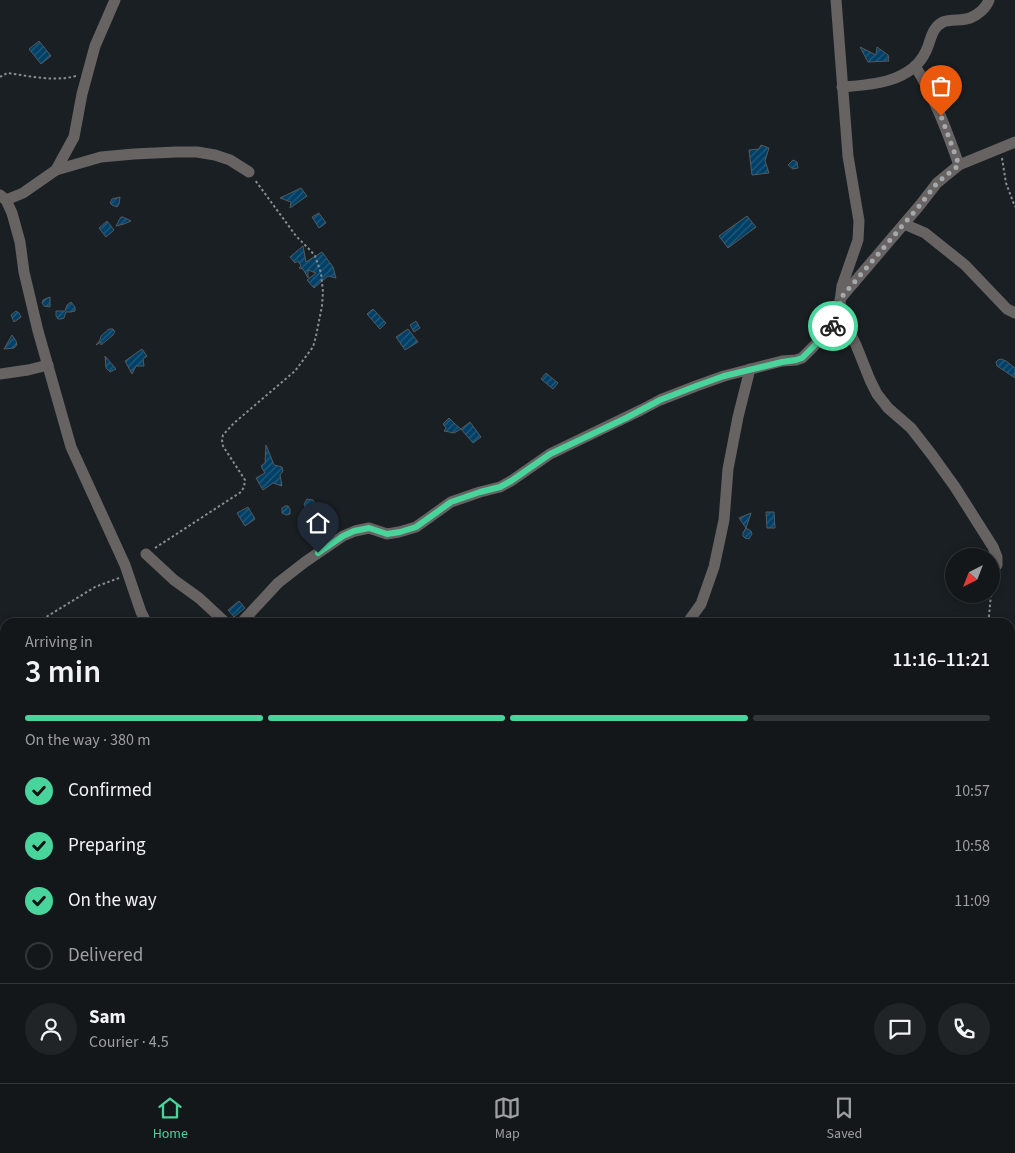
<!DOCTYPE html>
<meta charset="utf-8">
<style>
body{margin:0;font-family:"Source Sans 3",sans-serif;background:#212427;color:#f1f3f6;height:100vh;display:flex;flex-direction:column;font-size:19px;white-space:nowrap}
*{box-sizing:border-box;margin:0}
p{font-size:16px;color:#9d9fa2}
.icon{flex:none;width:28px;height:28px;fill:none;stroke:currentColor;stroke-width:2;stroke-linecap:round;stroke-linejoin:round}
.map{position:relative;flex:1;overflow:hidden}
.side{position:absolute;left:0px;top:618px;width:1015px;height:466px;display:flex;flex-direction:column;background:#14171a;border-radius:15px 15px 0 0;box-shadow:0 2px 12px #0003,0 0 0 1px #333639}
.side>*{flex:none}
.needle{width:32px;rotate:222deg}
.controls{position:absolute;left:945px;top:548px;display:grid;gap:10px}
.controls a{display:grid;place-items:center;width:55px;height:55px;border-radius:50%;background:#14171a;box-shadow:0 2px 12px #0003,0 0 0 1px #333639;font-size:25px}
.pin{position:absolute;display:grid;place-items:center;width:42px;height:42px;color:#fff;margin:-51px -21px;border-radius:50% 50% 50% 0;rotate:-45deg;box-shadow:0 0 5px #0007}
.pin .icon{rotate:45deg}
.courier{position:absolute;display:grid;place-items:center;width:50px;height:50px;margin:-25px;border:4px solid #49d49c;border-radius:50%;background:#fff;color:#222;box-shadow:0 1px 6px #0007}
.headline em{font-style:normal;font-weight:600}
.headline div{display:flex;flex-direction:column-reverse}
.headline{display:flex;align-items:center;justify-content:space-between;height:85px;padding:0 25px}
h1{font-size:32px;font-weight:600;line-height:38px}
.bar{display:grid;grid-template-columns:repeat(4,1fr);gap:8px 5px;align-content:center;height:60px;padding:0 25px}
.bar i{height:6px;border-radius:4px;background:#333639}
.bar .active{background:#49d49c}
.bar p{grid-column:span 4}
.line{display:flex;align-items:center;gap:12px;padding:0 25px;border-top:1px solid #333639}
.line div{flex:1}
.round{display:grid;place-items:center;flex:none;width:52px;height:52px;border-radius:26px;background:#212427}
ol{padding:0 25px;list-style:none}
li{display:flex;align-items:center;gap:15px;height:55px}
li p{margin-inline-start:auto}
li .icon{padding:5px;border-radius:50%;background:#49d49c;color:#111;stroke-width:4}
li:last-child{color:#9d9fa2}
li i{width:28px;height:28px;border:2px solid #333639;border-radius:50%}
.dock{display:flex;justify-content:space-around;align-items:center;height:70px;border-top:1px solid #333639;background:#14171a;font-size:14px;color:#9d9fa2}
.dock a{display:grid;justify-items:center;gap:2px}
.dock .active{color:#49d49c}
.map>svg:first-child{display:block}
</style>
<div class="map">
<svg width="1015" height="1083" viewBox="0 0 1015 1083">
<defs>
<pattern id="building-hatch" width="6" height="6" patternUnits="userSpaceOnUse" patternTransform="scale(1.25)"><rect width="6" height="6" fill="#003f66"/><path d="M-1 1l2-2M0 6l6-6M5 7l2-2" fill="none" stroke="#265b7c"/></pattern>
</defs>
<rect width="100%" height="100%" fill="#1a1f23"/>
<g fill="url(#building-hatch)" stroke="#545a5e">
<path d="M39,41L51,56L41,64L29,49Z"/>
<path d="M860,47L876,55L877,47L888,55L889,58L888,60L889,61L868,62Z"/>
<path d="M761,145L769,148L765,161L769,173L752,175L749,150L759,149Z"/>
<path d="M793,160L797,162L798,168L793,169L788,165Z"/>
<path d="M301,188L307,196L290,208L291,202L280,198Z"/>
<path d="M120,197L119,204L117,207L112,205L110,203L112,199Z"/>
<path d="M319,213L326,223L319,228L312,217Z"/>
<path d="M747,216L756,227L728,248L719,236Z"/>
<path d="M121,217H123L131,221L124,224L116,226Z"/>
<path d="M107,221L114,230L106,237L99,228Z"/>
<path d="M303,246L306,262L322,252L333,267L336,278L328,276L314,288L307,280L316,273L308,270V278L303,269L299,268L301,266L298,261L295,263L290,257Z"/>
<path d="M50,297V307L44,306L42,303L43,300Z"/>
<path d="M71,302L75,307V311L71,312H66L64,318L61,319H58L56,316V311H65L67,305Z"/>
<path d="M373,309L386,323L380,329L367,314Z"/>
<path d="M16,311L19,313L21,317L14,322L11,315Z"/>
<path d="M416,321L420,328L414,332L410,325Z"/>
<path d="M109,329H113V330L115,331L113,335L101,345V342L96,345L100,340L101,336Z"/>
<path d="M408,329L418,342L405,350L396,337Z"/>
<path d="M12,335L16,341L17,345L14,348L4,349Z"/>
<path d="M142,349L147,356L143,359L144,366H136L132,374L125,361Z"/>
<path d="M105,356L116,369L110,372L106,368Z"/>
<path d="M1001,359L1006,361L1015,368V378L997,366L996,362L998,360Z"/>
<path d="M546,373L558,383L553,389L541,379Z"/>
<path d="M449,418L455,424L461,429L454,433L444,431L446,428L443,424Z"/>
<path d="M470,422L481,437L473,443L461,429Z"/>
<path d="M266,445L274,465L282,467L283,471L280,475L282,486L273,483L263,490L256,478L265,473L261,466L265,463Z"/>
<path d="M307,499L313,500L315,504L314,508L308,515L304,504Z"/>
<path d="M285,506H288L290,509V514L286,515L282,513V508Z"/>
<path d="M248,507L255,519L245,526L237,513Z"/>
<path d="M766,512H774L775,528H767Z"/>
<path d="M751,513L746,528L739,518Z"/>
<path d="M746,528L751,531L752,534L749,539L745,538L743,536V533Z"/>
<path d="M239,601L245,608L234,617L228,610Z"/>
</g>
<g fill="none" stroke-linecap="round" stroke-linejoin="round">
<g stroke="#898e91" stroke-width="2" stroke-dasharray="2.5 2.5" stroke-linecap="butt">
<path d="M0,77L7,73C30,76 53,82 76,76"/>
<path d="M1002,158L1006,183L1015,207"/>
<path d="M155,548L241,492L244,487L245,480L223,446L222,440L223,435L234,423L295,371L313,347L316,336L322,306L323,292L321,273L315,256L311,251L296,236L255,180"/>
<path d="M991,590L994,575"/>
<path d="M38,622L95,587L119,578"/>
<path d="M989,622V616L991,594"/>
<path d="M0,651L5,647"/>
<path d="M1010,756L1015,758"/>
<path d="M1010,820L1015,810"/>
<path d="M1010,906L1015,915"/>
</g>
<g stroke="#666362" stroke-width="11">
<path d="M836,0L848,156L859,221L858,240L842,286L840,303L845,322L856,345L870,380L877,394L888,408L911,428L932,455L955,487L993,547L997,557V565"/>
<path d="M915,66C934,96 947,131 959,165"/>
<path d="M842,87C872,85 912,82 926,51C931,41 931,28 943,22C951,19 962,21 970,18C978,15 986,8 989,0"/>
<path d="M56,170L101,157L134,154L176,152H197L215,155L230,160L249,172"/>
<path d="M0,195L6,200L12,213L20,242L24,272L38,331L71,447L125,565L141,612L146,622"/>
<path d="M6,200L23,193L56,170L74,137L82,94L95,46L115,0"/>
<path d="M904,224L925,233L965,265L1007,309L1015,313"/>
<path d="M840,299L920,205L937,183L959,165L1015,142"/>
<path d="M0,374L28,370L48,365"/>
<path d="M146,554L174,580L199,598L225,622"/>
<path d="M242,622L278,583L305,562L343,536L355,531L369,528L387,534L399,532L416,527L451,502L480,492L500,487L511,481L550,454L641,410L660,400L696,386L724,376L782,361L796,360L802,358L813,347L843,315"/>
<path d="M688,622L701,604L714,567L724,520L728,469L738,417L750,369"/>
<path d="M0,1066L5,1064"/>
<path d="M123,1083L124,1079"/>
</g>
</g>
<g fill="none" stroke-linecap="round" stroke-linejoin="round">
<path stroke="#a5a9ac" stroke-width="5" stroke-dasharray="0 9" d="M833,326L843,315L840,303V299L920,205L937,183L959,165L941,116"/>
<path stroke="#49d49c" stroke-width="6" d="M318,553L343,536L354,531L369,528L387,534L400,532L416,527L451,502L480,492L500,487L511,481L550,454L626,418L660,400L696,386L724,376L782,362L796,360L802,358L813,347L833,326"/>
</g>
</svg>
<div class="controls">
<a><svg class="needle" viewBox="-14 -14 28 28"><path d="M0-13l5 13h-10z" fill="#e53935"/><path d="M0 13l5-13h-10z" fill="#9d9fa2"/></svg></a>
</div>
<div class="pin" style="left:941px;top:116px;background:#ea580c"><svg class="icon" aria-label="bag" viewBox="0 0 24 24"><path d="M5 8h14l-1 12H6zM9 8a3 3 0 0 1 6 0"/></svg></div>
<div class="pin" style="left:318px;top:553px;background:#1f2937"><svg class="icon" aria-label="home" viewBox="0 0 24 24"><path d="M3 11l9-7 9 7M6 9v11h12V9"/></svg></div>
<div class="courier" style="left:833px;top:326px"><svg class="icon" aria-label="bike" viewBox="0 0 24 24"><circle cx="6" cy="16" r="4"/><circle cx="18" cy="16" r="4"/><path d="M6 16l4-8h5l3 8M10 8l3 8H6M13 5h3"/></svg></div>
<section class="side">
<div class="headline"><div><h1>3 min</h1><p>Arriving in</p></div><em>11:16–11:21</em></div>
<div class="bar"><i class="active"></i><i class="active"></i><i class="active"></i><i></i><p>On the way · 380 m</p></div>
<ol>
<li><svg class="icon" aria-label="check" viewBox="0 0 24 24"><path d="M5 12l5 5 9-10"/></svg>Confirmed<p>10:57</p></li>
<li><svg class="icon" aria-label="check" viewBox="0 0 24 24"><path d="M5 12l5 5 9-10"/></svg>Preparing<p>10:58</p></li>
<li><svg class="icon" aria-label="check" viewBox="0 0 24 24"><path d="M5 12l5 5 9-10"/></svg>On the way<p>11:09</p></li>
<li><i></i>Delivered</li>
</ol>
<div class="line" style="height:90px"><a class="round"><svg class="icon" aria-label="person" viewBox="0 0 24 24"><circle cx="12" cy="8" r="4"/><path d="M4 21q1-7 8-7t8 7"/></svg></a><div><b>Sam</b><p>Courier · 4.5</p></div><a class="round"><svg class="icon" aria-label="chat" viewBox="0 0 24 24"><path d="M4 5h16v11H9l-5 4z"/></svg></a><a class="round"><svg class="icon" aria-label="phone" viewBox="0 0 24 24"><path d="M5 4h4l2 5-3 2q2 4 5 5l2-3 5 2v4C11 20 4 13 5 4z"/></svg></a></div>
</section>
</div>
<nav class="dock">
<a class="active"><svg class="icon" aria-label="home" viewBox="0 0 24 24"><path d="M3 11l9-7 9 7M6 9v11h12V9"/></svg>Home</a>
<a><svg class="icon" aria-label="map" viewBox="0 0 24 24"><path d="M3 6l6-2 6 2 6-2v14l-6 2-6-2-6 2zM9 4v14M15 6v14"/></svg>Map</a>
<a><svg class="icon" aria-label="saved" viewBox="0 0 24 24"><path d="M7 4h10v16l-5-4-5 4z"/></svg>Saved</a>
</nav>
